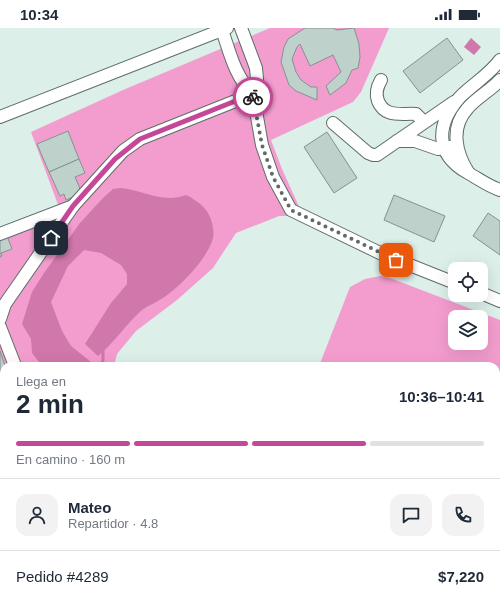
<!DOCTYPE html>
<html lang="es">
<meta charset="utf-8">
<style>
body{margin:0;font-family:Arial,sans-serif;background:#f2f2f3;color:#1f2937;height:100vh;display:flex;flex-direction:column;font-size:15px;white-space:nowrap}
*{box-sizing:border-box;margin:0}
p{font-size:13px;color:#747a83}
.icon{flex:none;width:22px;height:22px;fill:none;stroke:currentColor;stroke-width:2;stroke-linecap:round;stroke-linejoin:round}
.map{position:relative;flex:1;overflow:hidden}
.panel{position:absolute;left:0px;top:334px;width:500px;height:248px;display:flex;flex-direction:column;background:#fff;border-radius:12px 12px 0 0;box-shadow:0 4px 16px #0002}
.panel>*{flex:none}
.tools{position:absolute;left:448px;top:234px;display:grid;gap:8px}
.tools a{display:grid;place-items:center;width:40px;height:40px;border-radius:8px;background:#fff;box-shadow:0 4px 16px #0002;font-size:20px}
.pin{position:absolute;display:grid;place-items:center;width:34px;height:34px;color:#fff;margin:-17px;border-radius:8px;box-shadow:0 2px 6px #0006}
.courier{position:absolute;display:grid;place-items:center;width:40px;height:40px;margin:-20px;border:3px solid #c54898;border-radius:50%;background:#fff;color:#222;box-shadow:0 1px 5px #0007}
.headline em{font-style:normal;font-weight:600}
.headline div{display:flex;flex-direction:column-reverse}
.headline{display:flex;align-items:center;justify-content:space-between;height:68px;padding:0 16px}
h1{font-size:26px;font-weight:600;line-height:30px}
.bar{display:grid;grid-template-columns:repeat(4,1fr);gap:6px 4px;align-content:center;height:48px;padding:0 16px}
.bar i{height:5px;border-radius:3px;background:#e0e1e3}
.bar .current{background:#c54898}
.bar p{grid-column:span 4}
.line{display:flex;align-items:center;gap:10px;padding:0 16px;border-top:1px solid #e0e1e3}
.line div{flex:1}
.round{display:grid;place-items:center;flex:none;width:42px;height:42px;border-radius:12px;background:#f2f2f3}
.status{display:flex;justify-content:space-between;align-items:center;height:28px;padding:0 20px;background:#fff;direction:ltr}
.status svg{height:11px;fill:currentColor}
.map>svg:first-child{display:block}
</style>
<div class="status"><b>10:34</b><svg viewBox="0 0 49 12"><path d="M0 12V9h3v3zM5 12V6h3v6zM10 12V3h3v9zM15 12V0h3v12zM26 1h20v11H26zM47 4h2v5h-2z"/></svg></div>
<div class="map">
<svg width="500" height="582" viewBox="0 0 500 582">
<rect width="100%" height="100%" fill="#dcefe9"/>
<g fill="#f39dcf" fill-rule="evenodd">
<path d="M270,0H389L361,64L353,74L271,112L282,141L301,183L296,188H279L236,205L213,240L177,272L136,303L117,326L114,338H4V578H59L58,582H0V206L60,182L31,104L123,62Z"/>
<path d="M381,248L390,250L500,292V522L496,520V338H319L350,259L365,251ZM455,289H481V315H455Z"/>
<path d="M496,556L500,558V582H81L83,578H496Z"/>
</g>
<g fill="#ea8ec4">
<path d="M0,384L4,386V410L0,419Z"/>
<path d="M4,544V578H25L22,582H0V550Z"/>
</g>
<g fill="#d077ac">
<path d="M471,10L481,19L474,27L464,19Z"/>
<path d="M120,160C143,162 164,176 186,167C198,173 209,181 212,195C213,199 214,205 213,210C208,230 180,259 163,270C157,274 149,277 142,282C126,296 114,315 98,328L85,316L111,275L127,256V246L121,237L101,225L84,222L68,238L51,274L62,303L71,318L91,334L88,338H42L32,325L31,311L22,296L32,264L44,245L80,195L103,170L113,161Z"/>
</g>
<g fill="none" stroke-linecap="round" stroke-linejoin="round">
<g stroke="#d077ac" stroke-width="3">
<path d="M101,338L103,332V320"/>
<path d="M41,582L44,578"/>
</g>
</g>
<g fill="#bfd1cb" stroke="#83948e">
<path d="M305,0H333L337,2L354,0L359,16L360,29L358,40L352,42L346,55L330,67L326,58L341,44L333,27L310,38L300,16L297,19L292,31L296,44L301,52L311,59H317V72L296,63L289,57L281,34L284,19L288,11Z"/>
<path d="M447,10L463,32L420,65L403,43Z"/>
<path d="M68,103L79,131L49,144L37,116Z"/>
<path d="M327,104L357,150L334,165L304,119Z"/>
<path d="M79,131L85,145L75,149L82,165L66,172L64,166L60,168L49,144Z"/>
<path d="M394,167L445,188L434,214L384,192Z"/>
<path d="M488,185L500,193V227L473,208Z"/>
<path d="M6,205L12,221L1,225L2,228L0,229V207Z"/>
<path d="M0,323L5,338L4,353L0,355Z"/>
</g>
<g fill="none" stroke-linecap="round" stroke-linejoin="round">
<g stroke="#5d6d68" stroke-width="14">
<g id="minor">
<path d="M241,0L256,40L257,51L253,66L262,117L273,149L291,182L382,226L455,255"/>
<path d="M222,2C230,25 235,49 253,66"/>
<path d="M500,32C489,47 473,56 460,69C436,96 434,126 468,145C479,151 488,158 500,162"/>
<path d="M381,52C377,59 375,65 378,73C385,90 401,85 416,86L424,94"/>
<path d="M0,89L227,0"/>
<path d="M333,95L368,125L373,127H377L454,74"/>
<path d="M397,113H415L438,121L450,119"/>
<path d="M468,144C456,125 450,100 467,81C476,70 490,63 500,52"/>
<path d="M0,206L73,178"/>
<path d="M481,265L500,273"/>
<path d="M0,291L5,276L73,178L123,123L140,111L253,66"/>
<path d="M0,299L14,335"/>
</g>
</g>
<use href="#minor" stroke="#fff" stroke-width="12"/>
</g>
<g fill="none" stroke-linecap="round" stroke-linejoin="round">
<path stroke="#606b68" stroke-width="4" stroke-dasharray="0 7.2" d="M253,69L262,117L273,149L291,182L396,232"/>
<path stroke="#c54898" stroke-width="5" d="M51,210L73,178L115,131L140,111L253,66V69"/>
</g>
</svg>
<div class="tools">
<a><svg class="icon" aria-label="locate" viewBox="0 0 24 24"><circle cx="12" cy="12" r="6"/><path d="M12 2v4M12 18v4M2 12h4M18 12h4"/></svg></a>
<a><svg class="icon" aria-label="layers" viewBox="0 0 24 24"><path d="M12 4l9 5-9 5-9-5zM3 14l9 5 9-5"/></svg></a>
</div>
<div class="pin" style="left:396px;top:232px;background:#ea580c"><svg class="icon" aria-label="bag" viewBox="0 0 24 24"><path d="M5 8h14l-1 12H6zM9 8a3 3 0 0 1 6 0"/></svg></div>
<div class="pin" style="left:51px;top:210px;background:#1f2937"><svg class="icon" aria-label="home" viewBox="0 0 24 24"><path d="M3 11l9-7 9 7M6 9v11h12V9"/></svg></div>
<div class="courier" style="left:253px;top:69px"><svg class="icon" aria-label="bike" viewBox="0 0 24 24"><circle cx="6" cy="16" r="4"/><circle cx="18" cy="16" r="4"/><path d="M6 16l4-8h5l3 8M10 8l3 8H6M13 5h3"/></svg></div>
<section class="panel">
<div class="headline"><div><h1>2 min</h1><p>Llega en</p></div><em>10:36–10:41</em></div>
<div class="bar"><i class="current"></i><i class="current"></i><i class="current"></i><i></i><p>En camino · 160 m</p></div>
<div class="line" style="height:72px"><a class="round"><svg class="icon" aria-label="person" viewBox="0 0 24 24"><circle cx="12" cy="8" r="4"/><path d="M4 21q1-7 8-7t8 7"/></svg></a><div><b>Mateo</b><p>Repartidor · 4.8</p></div><a class="round"><svg class="icon" aria-label="chat" viewBox="0 0 24 24"><path d="M4 5h16v11H9l-5 4z"/></svg></a><a class="round"><svg class="icon" aria-label="phone" viewBox="0 0 24 24"><path d="M5 4h4l2 5-3 2q2 4 5 5l2-3 5 2v4C11 20 4 13 5 4z"/></svg></a></div>
<div class="line" style="height:52px"><div>Pedido #4289</div><b>$7,220</b></div>
</section>
</div>
